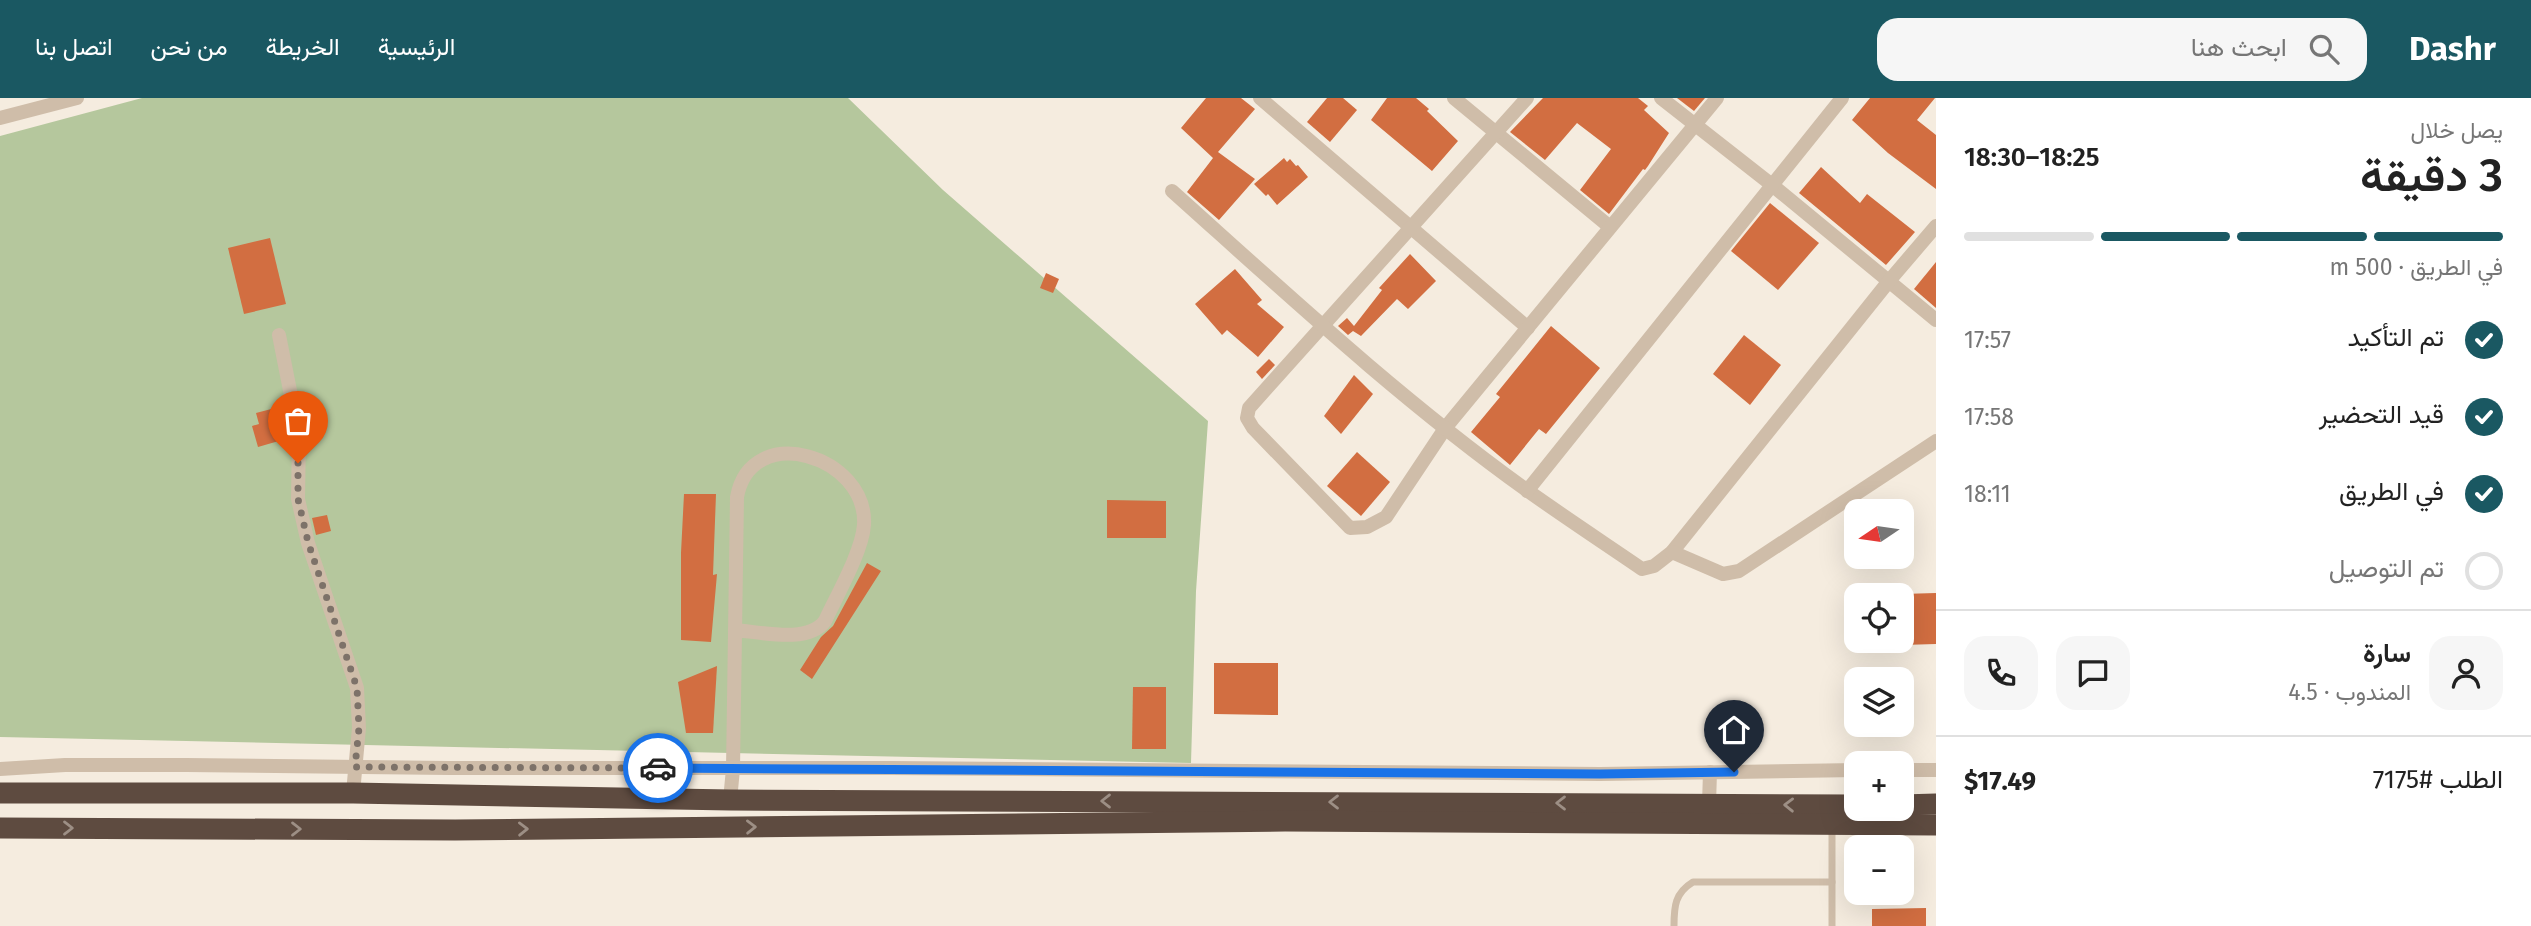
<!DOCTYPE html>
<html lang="ar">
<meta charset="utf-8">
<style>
body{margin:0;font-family:"Fira Sans",Vazirmatn,sans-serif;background:#f6f6f6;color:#222;direction:rtl;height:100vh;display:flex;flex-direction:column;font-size:26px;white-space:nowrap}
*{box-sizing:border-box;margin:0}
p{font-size:23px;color:#767676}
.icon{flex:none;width:38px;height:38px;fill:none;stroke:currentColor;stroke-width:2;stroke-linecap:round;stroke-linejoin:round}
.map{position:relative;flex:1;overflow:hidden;direction:ltr}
.drawer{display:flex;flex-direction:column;background:#fff;width:595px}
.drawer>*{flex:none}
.needle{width:46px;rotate:257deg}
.tools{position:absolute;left:1844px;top:401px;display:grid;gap:14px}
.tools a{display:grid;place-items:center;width:70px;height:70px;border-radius:14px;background:#fff;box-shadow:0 7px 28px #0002;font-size:35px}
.pin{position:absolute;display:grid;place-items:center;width:60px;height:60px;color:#fff;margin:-72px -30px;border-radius:50% 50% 50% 0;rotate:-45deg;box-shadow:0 0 7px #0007}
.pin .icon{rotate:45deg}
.courier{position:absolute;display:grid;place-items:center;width:70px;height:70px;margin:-35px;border:5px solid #1a73e8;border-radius:50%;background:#fff;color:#222;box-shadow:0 2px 9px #0007}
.summary em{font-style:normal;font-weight:600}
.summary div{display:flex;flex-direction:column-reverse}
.summary{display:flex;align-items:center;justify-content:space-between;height:119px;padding:0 28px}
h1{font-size:46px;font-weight:600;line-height:52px}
.bar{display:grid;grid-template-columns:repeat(4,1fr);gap:10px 7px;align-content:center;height:84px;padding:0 28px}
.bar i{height:9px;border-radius:5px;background:#e0e0e0}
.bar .current{background:#1a5862}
.bar p{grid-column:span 4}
.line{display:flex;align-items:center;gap:18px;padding:0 28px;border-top:2px solid #e0e0e0}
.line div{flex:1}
.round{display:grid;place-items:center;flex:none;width:74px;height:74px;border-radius:21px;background:#f6f6f6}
ol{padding:0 28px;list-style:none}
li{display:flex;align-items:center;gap:21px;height:77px}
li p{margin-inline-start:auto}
li .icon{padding:7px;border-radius:50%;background:#1a5862;color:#fff;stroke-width:4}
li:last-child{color:#767676}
li i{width:38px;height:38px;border:4px solid #e0e0e0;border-radius:50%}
header{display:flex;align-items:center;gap:42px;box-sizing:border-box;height:98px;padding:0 35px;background:#1a5862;color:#fff}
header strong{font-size:33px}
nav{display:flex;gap:38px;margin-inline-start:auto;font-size:24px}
.search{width:490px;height:63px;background:#f6f6f6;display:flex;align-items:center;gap:18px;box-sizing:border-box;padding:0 24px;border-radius:21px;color:#767676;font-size:26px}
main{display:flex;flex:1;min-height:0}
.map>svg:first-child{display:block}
</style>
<header>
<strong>Dashr</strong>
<div class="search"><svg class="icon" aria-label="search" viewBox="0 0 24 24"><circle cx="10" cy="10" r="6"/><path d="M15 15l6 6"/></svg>ابحث هنا</div>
<nav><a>الرئيسية</a><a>الخريطة</a><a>من نحن</a><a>اتصل بنا</a></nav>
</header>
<main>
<section class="drawer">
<div class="summary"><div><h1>3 دقيقة</h1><p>يصل خلال</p></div><em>18:25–18:30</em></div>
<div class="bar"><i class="current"></i><i class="current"></i><i class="current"></i><i></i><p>في الطريق · 500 m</p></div>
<ol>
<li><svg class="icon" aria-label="check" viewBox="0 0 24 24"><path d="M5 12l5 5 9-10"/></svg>تم التأكيد<p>17:57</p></li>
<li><svg class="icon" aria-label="check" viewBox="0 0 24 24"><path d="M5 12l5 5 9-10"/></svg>قيد التحضير<p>17:58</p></li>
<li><svg class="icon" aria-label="check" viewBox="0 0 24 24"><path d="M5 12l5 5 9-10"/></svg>في الطريق<p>18:11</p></li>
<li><i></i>تم التوصيل</li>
</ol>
<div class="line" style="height:126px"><a class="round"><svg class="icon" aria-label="person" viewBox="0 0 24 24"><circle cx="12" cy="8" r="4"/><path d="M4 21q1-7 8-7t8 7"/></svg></a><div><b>سارة</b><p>المندوب · 4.5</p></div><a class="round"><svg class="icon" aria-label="chat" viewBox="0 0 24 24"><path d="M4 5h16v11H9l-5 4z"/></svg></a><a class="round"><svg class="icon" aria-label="phone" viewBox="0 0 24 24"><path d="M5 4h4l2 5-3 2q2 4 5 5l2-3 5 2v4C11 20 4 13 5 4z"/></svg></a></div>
<div class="line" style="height:91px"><div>الطلب #7175</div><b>$17.49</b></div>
</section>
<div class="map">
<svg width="1936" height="828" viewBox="0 0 1936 828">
<rect width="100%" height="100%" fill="#f5ecdf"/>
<path fill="#b5c79d" d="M142,0H848L943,92L1208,323L1196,493L1191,665L0,639V38Z"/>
<g fill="#d26e41">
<path d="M1206,0H1241L1255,11L1218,54L1255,81L1219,122L1187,94L1213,60L1181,30Z"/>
<path d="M1327,0H1343L1357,12L1330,44L1307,24Z"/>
<path d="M1387,0H1416L1429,11L1427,13L1458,43L1432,73L1371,22Z"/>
<path d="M1543,0H1638L1648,8L1644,12L1669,35L1648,68L1645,72L1643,71L1609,116L1580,92L1611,51L1577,25L1545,62L1510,34Z"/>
<path d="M1677,0H1705L1694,13Z"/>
<path d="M1870,0H1935L1917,22L1936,37V91L1888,55L1852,22Z"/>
<path d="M1284,60L1287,64L1290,61L1296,68L1298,67L1308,79L1277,107L1268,96L1266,98L1254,86Z"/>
<path d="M1821,69L1860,105L1867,96L1915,134L1886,167L1799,95Z"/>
<path d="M1770,105L1819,145L1778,192L1731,153Z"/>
<path d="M270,140L286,206L244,216L228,150Z"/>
<path d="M1410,156L1436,183L1408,211L1397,201L1361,238L1353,233L1348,237L1338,228L1347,220L1354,228L1382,192L1379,190Z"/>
<path d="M1936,164V210L1914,191Z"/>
<path d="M1235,171L1262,202L1257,206L1284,229L1258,259L1227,232L1222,237L1195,206Z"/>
<path d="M1046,175L1059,181L1053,195L1040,190Z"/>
<path d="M1551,228L1600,270L1546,336L1539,331L1510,367L1471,334L1500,299L1496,296Z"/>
<path d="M1744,237L1781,267L1750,307L1713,276Z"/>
<path d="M1269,261L1275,267L1262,281L1256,274Z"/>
<path d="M1354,277L1373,296L1341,336L1324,318Z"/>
<path d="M275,310L278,322L286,320L289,340L258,349L252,328L259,326L256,315Z"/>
<path d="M1357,354L1390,384L1361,418L1327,388Z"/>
<path d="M684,396H716L713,477L717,476L711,544L681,542V455Z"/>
<path d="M1107,402L1166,403V440H1107Z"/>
<path d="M327,417L331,433L316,437L312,420Z"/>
<path d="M867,465L881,473L812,581L800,572L821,539L833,528Z"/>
<path d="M1936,495V546L1902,547V496Z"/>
<path d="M1214,565H1278V617L1214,616Z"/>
<path d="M717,568L713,635H686L678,584Z"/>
<path d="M1133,589H1166V651H1132Z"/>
<path d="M1926,810V828H1872V811Z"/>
</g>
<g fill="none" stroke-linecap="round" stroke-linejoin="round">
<g stroke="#cfbda9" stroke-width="7">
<path d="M1674,828C1674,808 1675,795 1693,784H1832"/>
<path d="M1832,828V727"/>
</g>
<g stroke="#cfbda9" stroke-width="14">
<path d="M1260,0L1528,230"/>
<path d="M1454,0L1610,129"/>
<path d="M1527,0L1249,310L1247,320L1253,330L1350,430L1367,429L1386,419L1446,329L1717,0"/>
<path d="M1661,0L1772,87L1936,222"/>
<path d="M0,20L77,0"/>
<path d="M1172,93C1287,196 1402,303 1528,393C1566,420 1604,445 1642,471L1654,468L1672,454L1889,183L1936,128"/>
<path d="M279,237L299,338L298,401L308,445L357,590L359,630L353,695"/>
<path d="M1527,393L1842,0"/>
<path d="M1672,454L1723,476L1739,473L1936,343"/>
<path d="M0,671L65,667H186L449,670H891L1600,676L1857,672"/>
<path d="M1902,672H1936"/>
<path d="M730,702L733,671L737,399C751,322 868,358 864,427C862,454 837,497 825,523C808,546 761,534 735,532"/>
<path d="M1709,706L1710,674"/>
</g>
<g stroke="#5e4b40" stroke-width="21">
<path d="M0,695H353L730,702L1857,707"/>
<path d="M1902,707L1936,706"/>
<path d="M0,730L455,732L1285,723L1936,727"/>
</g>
</g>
<defs><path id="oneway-chevron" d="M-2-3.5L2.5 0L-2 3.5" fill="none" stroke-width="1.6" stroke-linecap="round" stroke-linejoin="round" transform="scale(1.75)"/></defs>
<g stroke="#9d8f85">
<use href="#oneway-chevron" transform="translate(1106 703) rotate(-180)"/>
<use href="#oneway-chevron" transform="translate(1334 704) rotate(-180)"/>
<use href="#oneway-chevron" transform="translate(1561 705) rotate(-180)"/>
<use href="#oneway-chevron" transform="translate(1789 707) rotate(-179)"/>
<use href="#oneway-chevron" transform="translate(751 729) rotate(-1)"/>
<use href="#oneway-chevron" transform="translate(68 730)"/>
<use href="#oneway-chevron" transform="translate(296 731)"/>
<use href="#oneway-chevron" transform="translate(523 731) rotate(-1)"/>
</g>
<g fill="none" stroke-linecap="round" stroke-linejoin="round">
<path stroke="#7d7269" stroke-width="7" stroke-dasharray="0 12.6" d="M298,365V401L308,444L357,590L359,630L355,669L658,670"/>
<path stroke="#1a73e8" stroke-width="9" d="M658,670L1600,676L1734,674"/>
</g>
</svg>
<div class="tools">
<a><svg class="needle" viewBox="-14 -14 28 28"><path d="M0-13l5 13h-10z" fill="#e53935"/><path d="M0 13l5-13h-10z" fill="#767676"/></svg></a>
<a><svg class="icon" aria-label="locate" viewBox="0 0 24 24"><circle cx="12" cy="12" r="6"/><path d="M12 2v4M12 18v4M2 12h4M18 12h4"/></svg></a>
<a><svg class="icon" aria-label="layers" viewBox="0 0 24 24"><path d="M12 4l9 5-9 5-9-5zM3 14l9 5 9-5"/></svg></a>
<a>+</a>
<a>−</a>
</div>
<div class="pin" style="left:298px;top:365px;background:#ea580c"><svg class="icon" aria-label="bag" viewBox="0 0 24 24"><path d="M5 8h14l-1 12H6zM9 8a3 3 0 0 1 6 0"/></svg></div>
<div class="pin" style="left:1734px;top:674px;background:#1f2937"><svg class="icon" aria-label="home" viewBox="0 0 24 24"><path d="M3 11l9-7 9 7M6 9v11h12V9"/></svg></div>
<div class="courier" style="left:658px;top:670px"><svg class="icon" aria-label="car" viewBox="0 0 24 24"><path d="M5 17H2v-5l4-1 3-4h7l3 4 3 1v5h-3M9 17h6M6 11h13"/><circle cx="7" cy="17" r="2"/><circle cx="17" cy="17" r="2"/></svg></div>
</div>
</main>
